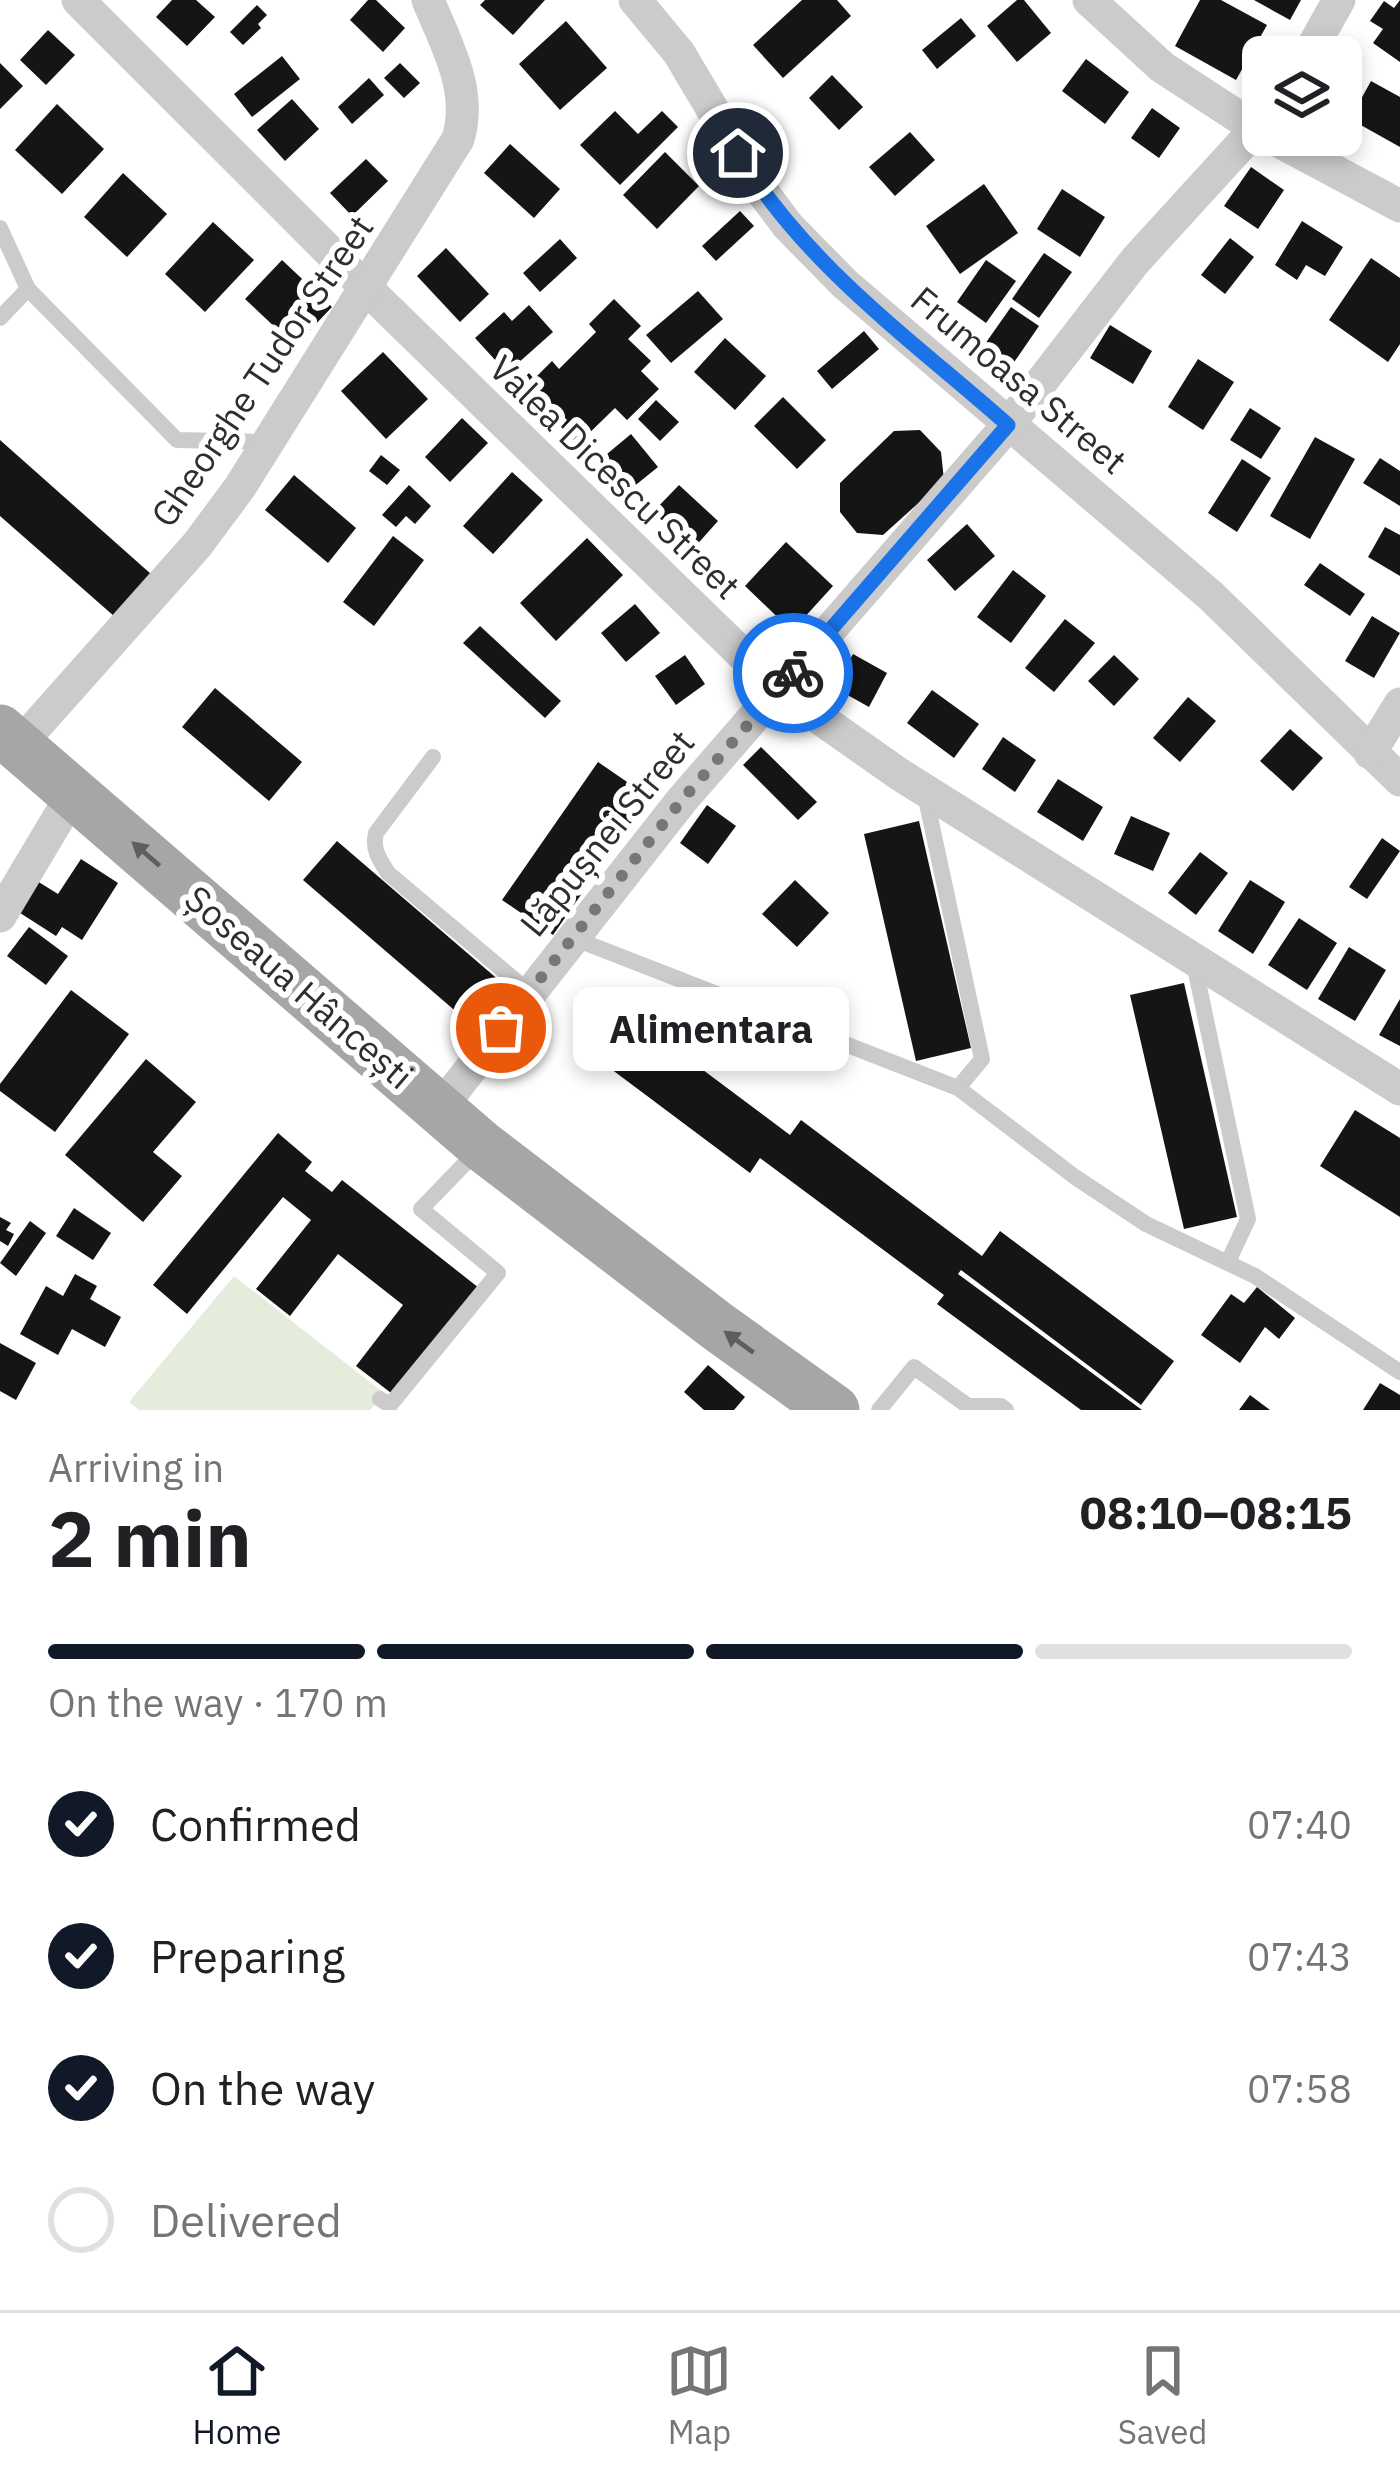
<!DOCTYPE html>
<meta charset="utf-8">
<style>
body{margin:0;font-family:"IBM Plex Sans",sans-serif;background:#f6f6f6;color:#202124;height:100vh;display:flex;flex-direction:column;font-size:45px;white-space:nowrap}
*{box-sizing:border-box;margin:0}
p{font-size:39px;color:#757577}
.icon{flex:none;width:66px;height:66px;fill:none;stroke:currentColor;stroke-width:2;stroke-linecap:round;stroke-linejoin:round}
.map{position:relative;height:1410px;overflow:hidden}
.drawer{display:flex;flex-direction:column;background:#fff;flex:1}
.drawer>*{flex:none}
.fabs{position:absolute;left:1242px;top:36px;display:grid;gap:24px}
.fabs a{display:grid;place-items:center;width:120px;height:120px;border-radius:18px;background:#fff;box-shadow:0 6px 18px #0003;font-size:60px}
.pin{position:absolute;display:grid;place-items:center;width:102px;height:102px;color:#fff;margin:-51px;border:6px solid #fff;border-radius:50%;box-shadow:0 3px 12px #0007}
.courier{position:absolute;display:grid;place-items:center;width:120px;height:120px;margin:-60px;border:9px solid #1a73e8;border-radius:50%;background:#fff;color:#222;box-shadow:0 3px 15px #0007}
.bubble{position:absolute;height:84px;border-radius:18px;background:#fff;box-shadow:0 6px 18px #0003;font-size:39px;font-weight:700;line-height:84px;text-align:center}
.overview em{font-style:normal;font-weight:700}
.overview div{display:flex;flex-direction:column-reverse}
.overview{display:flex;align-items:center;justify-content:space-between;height:204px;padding:0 48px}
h1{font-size:78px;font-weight:700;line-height:90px}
.bar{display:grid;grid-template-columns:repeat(4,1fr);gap:18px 12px;align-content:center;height:144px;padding:0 48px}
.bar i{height:15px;border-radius:9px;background:#e0e0e0}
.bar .selected{background:#111827}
.bar p{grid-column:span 4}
ol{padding:0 48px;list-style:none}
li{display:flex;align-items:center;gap:36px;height:132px}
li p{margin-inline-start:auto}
li .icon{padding:12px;border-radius:50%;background:#111827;color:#fff;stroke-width:4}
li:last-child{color:#757577}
li i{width:66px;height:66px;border:6px solid #e0e0e0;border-radius:50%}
.tab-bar{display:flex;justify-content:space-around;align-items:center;height:168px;border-top:3px solid #e0e0e0;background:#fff;font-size:33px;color:#757577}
.tab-bar a{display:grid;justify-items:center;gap:6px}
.tab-bar .selected{color:#111827}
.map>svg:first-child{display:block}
</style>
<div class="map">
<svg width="1400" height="1410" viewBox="0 0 1400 1410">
<rect width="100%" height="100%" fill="#fff"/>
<path fill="#e4ecdb" d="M234,1276L384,1393L370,1410H139L129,1402Z"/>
<g fill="#151515">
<path d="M172,0H196L215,17L187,46L156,17Z"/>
<path d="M368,0H376L405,28L383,52L350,20Z"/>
<path d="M485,0H545L513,35L480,5Z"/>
<path d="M802,0H837L851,16L783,78L753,45Z"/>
<path d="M1017,0H1024L1051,33L1017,62L987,26Z"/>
<path d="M1200,0H1221L1267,25L1236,80L1175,46Z"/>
<path d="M1254,0H1301L1290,20Z"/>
<path d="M1400,0V62L1373,43L1383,29L1370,21L1384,1L1394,8Z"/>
<path d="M257,5L267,15L258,24L261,28L243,45L230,32Z"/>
<path d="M961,18L976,36L937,69L922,50Z"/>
<path d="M566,21L607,68L560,110L519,64Z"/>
<path d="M48,30L75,55L46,85L20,60Z"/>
<path d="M282,56L300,79L252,117L234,94Z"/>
<path d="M1086,59L1129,92L1105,124L1062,91Z"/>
<path d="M0,63L23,86L0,109Z"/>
<path d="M400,63L420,83L404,98L384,78Z"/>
<path d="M832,75L863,107L839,130L809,98Z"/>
<path d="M369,78L384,95L352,124L338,107Z"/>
<path d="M1371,81L1400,97V147L1350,119Z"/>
<path d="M292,99L319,129L285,161L257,130Z"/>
<path d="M57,104L104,149L62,194L15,150Z"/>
<path d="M1152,108L1180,128L1159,158L1131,138Z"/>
<path d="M615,111L638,134L662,111L678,127L620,185L580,145Z"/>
<path d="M910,132L935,160L895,196L869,167Z"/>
<path d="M510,144L560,189L534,218L484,173Z"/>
<path d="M665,152L699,186L657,229L623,195Z"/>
<path d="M366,159L388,181L352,216L330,193Z"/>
<path d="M1251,167L1284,190L1258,229L1224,206Z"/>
<path d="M123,173L167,214L127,257L84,217Z"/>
<path d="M984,184L1018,233L960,274L926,226Z"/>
<path d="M1062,189L1105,217L1080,257L1037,229Z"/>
<path d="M740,211L754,226L716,261L702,246Z"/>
<path d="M1302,221L1343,247L1325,276L1306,265L1297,280L1275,265Z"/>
<path d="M213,222L254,260L205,312L165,274Z"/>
<path d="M1230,238L1254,257L1225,294L1201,275Z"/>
<path d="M560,239L577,258L540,292L523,273Z"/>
<path d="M446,248L489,294L460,322L417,276Z"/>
<path d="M1044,253L1072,272L1039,318L1012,299Z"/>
<path d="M1371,258L1400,278V344L1388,362L1329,320Z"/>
<path d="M282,260L332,307L295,346L245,299Z"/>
<path d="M986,260L1016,281L986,323L957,302Z"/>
<path d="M698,291L723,319L671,363L646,335Z"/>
<path d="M614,299L641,326L628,339L651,361L641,371L659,389L627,420L615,408L578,444L561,427L567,420L546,399L528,416L507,395L529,373L534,379L552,361L559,369L596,332L589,324Z"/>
<path d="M529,305L553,332L507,373L475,338L504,312L512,321Z"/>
<path d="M1011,307L1039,326L1008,371L980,351Z"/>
<path d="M1110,325L1152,351L1133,384L1090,358Z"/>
<path d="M864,331L879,349L832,389L817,371Z"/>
<path d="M725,338L766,376L735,410L694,372Z"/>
<path d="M383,352L428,399L386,439L341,391Z"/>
<path d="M1198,359L1234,382L1203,430L1168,407Z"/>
<path d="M783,397L826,440L797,469L754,426Z"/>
<path d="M656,400L679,422L660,441L638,419Z"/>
<path d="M1250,408L1281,428L1261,459L1230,440Z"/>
<path d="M462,418L488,443L450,482L425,457Z"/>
<path d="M920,430L941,452L944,480L883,535L857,533L840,512V483L894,431Z"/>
<path d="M631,434L658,467L627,492L601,459Z"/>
<path d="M1315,437L1355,459L1310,539L1270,516Z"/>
<path d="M0,440L160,582L123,624L0,516Z"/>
<path d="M381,455L400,470L387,485L369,471Z"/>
<path d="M1380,458L1400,471V506L1363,483Z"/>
<path d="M1242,459L1271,478L1237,532L1208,513Z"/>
<path d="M512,472L543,500L493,554L463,526Z"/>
<path d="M294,475L356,528L328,563L265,510Z"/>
<path d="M409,485L431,506L415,524L406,516L396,527L382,515Z"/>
<path d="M679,485L718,521L693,549L653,512Z"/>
<path d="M967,524L995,556L955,591L927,560Z"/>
<path d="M1385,527L1400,535V576L1368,557Z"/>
<path d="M393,536L424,560L374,626L343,602Z"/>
<path d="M587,538L623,575L556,641L520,603Z"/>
<path d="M786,542L833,586L792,631L745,586Z"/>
<path d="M1320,563L1365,594L1350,616L1304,585Z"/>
<path d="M1013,570L1046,596L1011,643L977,617Z"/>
<path d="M635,604L660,633L626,662L601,633Z"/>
<path d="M1372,616L1400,633L1374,678L1345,661Z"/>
<path d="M1065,619L1095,643L1054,692L1025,668Z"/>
<path d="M480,626L561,701L545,718L463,643Z"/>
<path d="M853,654L887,673L869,707L835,688Z"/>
<path d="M685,655L705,684L676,705L655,676Z"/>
<path d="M1114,655L1139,679L1114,706L1088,681Z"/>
<path d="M215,688L302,762L269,801L182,727Z"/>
<path d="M932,690L979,724L954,758L907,723Z"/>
<path d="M1188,697L1216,721L1180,762L1153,738Z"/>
<path d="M1290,729L1323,758L1293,791L1260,761Z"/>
<path d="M1003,737L1036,760L1015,792L982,769Z"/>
<path d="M761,747L817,802L798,820L743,765Z"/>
<path d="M598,762L649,797L553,935L502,900Z"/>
<path d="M1058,779L1103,807L1083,841L1037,812Z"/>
<path d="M707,805L736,826L708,864L680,843Z"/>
<path d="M1131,816L1170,833L1153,871L1114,854Z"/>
<path d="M919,821L971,1048L916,1061L864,834Z"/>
<path d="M1382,838L1400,851L1367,899L1349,887Z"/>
<path d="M337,841L515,994L481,1033L303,880Z"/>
<path d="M1200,852L1228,873L1196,915L1168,893Z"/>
<path d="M81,859L118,883L82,940L62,927L56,936L17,911L37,881L58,894Z"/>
<path d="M795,880L829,913L797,947L762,914Z"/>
<path d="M1250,880L1285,902L1253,954L1218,931Z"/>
<path d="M1299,918L1337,943L1307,990L1268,965Z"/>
<path d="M29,927L68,956L46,985L7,956Z"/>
<path d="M1349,947L1386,970L1355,1021L1318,999Z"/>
<path d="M1184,983L1237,1217L1184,1229L1130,995Z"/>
<path d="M71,990L129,1034L55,1132L0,1091V1084Z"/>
<path d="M608,999L790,1135L801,1120L982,1256L1000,1231L1174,1361L1141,1405L961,1270L958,1274L1142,1410H1081L937,1304L944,1295L760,1158L750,1173L575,1042Z"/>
<path d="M1400,999V1046L1379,1035Z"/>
<path d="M146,1059L196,1102L153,1152L182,1176L143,1222L65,1155Z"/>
<path d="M1355,1110L1400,1138V1217L1320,1166Z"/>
<path d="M278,1133L312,1162L305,1171L332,1192L342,1180L479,1288L395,1396L356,1366L403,1305L338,1254L290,1316L256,1289L311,1220L283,1197L187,1314L153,1285Z"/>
<path d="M74,1208L111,1233L93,1260L56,1236Z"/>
<path d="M0,1217L11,1223L6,1230L14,1234L8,1246L0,1241Z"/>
<path d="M30,1221L46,1233L16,1276L0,1263Z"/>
<path d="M75,1274L97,1286L90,1299L121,1317L105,1347L72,1329L58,1355L20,1334L46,1286L63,1296Z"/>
<path d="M1257,1287L1295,1318L1279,1339L1265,1327L1240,1363L1201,1335L1231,1294L1244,1303Z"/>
<path d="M0,1343L36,1363L16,1400L0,1391Z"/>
<path d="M708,1365L745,1397L734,1410H704L684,1392Z"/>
<path d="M1380,1383L1400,1395V1410H1363Z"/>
<path d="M1250,1395L1270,1410H1239Z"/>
</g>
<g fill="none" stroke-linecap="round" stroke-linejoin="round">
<g stroke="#cbcbcb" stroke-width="16">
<path d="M0,228L28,289L177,440L269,442"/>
<path d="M0,318L28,289"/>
<path d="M433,757L376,833C372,849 379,859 388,873L529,992"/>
<path d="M925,794L982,1059L958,1088"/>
<path d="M573,938L958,1088L1075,1177L1146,1224L1255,1276L1400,1372"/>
<path d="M1194,963L1248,1219L1228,1262"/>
<path d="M380,1399L390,1405L498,1273L421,1209L479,1149"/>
<path d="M879,1410L914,1367L968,1406H1001L1006,1410"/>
</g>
<g stroke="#cbcbcb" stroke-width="33">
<path d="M78,0L366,288L778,689L899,774L1400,1089"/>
<path d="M635,0L679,53L758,186L788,226L845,284L1210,595L1400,780"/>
<path d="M1089,0L1162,67L1263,133"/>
<path d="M1307,57L1339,0"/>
<path d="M1267,135L1400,206"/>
<path d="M19,745L197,545L240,487L458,139C473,90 446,44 428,0"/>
<path d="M1370,753L1400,704"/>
<path d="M0,916L74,792"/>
<path d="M440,1108L682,800L1008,425L1135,261L1263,121"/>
</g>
<path stroke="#a6a6a6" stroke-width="51" d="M0,730L482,1146L717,1326L834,1410"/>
</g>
<defs><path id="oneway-solid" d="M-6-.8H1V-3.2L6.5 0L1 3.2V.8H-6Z" transform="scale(3)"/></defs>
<g fill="#5e5e5e">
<use href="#oneway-solid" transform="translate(146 854) rotate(-139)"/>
<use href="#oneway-solid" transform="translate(739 1342) rotate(-144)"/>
</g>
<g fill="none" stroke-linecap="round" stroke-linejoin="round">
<path stroke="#777" stroke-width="12" stroke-dasharray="0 21.6" d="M501,1028L682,800L793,673"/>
<path stroke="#1a73e8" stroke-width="15" d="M738,153C805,265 912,340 1008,425L793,673"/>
</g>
<g text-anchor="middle" stroke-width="12" stroke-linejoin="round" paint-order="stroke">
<g font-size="36" fill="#2e2e2e" stroke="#fff">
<text transform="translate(262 371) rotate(-56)" y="13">Gheorghe Tudor Street</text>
<text transform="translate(1019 380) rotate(40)" y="13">Frumoasa Street</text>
<text transform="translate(615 477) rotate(44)" y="13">Valea Dicescu Street</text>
<text transform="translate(607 833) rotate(-51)" y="13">Lăpușnei Street</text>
<text transform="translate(299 987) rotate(41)" y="13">Șoseaua Hâncești</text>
</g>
</g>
</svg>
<div class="fabs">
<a><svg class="icon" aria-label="layers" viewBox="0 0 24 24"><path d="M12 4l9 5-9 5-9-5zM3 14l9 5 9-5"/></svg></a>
</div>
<div class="pin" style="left:501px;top:1028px;background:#ea580c"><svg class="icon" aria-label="bag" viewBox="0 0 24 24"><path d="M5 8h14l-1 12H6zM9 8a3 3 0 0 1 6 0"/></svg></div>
<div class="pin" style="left:738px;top:153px;background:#1f2937"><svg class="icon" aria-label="home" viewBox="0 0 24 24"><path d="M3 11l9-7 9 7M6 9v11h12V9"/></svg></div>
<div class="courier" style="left:793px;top:673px"><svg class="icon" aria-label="bike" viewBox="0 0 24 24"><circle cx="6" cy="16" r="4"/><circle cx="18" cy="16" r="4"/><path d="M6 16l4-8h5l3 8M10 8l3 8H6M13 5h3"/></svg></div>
<div class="bubble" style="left:573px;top:987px;width:276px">Alimentara</div>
</div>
<section class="drawer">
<div class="overview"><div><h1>2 min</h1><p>Arriving in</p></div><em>08:10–08:15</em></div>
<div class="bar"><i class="selected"></i><i class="selected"></i><i class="selected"></i><i></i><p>On the way · 170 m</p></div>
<ol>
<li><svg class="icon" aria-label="check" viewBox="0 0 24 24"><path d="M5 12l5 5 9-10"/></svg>Confirmed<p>07:40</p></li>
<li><svg class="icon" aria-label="check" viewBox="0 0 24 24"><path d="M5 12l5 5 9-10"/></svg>Preparing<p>07:43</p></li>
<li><svg class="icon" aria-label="check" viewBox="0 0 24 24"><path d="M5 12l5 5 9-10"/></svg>On the way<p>07:58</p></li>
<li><i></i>Delivered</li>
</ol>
</section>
<nav class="tab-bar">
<a class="selected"><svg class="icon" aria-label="home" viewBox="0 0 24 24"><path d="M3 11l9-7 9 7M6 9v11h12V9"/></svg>Home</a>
<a><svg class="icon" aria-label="map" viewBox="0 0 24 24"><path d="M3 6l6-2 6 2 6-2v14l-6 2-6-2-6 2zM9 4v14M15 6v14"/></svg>Map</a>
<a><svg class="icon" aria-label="saved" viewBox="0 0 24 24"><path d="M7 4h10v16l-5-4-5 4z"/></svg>Saved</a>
</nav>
